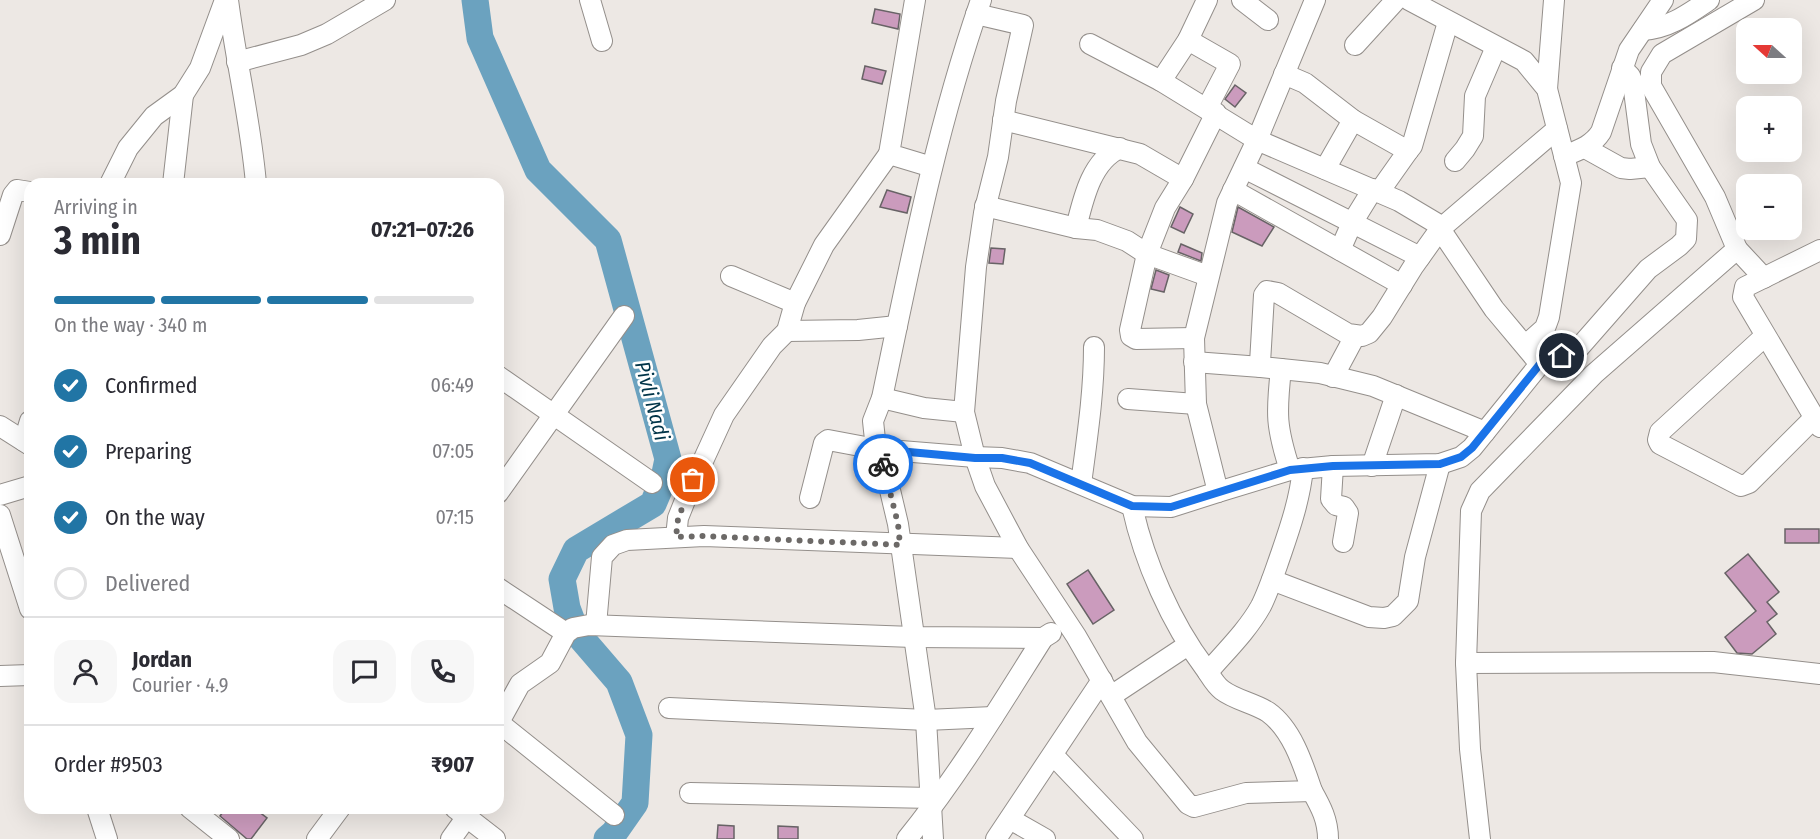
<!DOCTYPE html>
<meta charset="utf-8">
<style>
body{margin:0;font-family:"Fira Sans Condensed",sans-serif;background:#f7f7f7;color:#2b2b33;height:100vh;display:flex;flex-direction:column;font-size:22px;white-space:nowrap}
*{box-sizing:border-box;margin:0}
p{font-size:20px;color:#7c7c81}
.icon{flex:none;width:33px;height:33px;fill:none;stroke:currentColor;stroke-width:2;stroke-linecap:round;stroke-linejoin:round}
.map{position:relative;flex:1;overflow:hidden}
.sheet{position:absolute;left:24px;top:178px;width:480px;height:636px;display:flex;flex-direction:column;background:#fff;border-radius:18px;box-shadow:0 6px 24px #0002}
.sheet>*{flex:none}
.needle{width:39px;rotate:291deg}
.tools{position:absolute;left:1736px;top:18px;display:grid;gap:12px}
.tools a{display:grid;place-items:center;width:66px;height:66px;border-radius:12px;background:#fff;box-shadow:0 6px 24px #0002;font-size:30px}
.pin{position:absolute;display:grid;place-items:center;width:51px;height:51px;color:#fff;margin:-26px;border:3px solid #fff;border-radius:50%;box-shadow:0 2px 6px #0007}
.courier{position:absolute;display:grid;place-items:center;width:60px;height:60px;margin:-30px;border:4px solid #1a73e8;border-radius:50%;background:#fff;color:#222;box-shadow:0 2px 8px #0007}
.head em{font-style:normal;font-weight:700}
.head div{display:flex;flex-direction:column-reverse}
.head{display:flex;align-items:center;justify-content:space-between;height:102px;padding:0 30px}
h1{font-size:39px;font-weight:700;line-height:45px}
.bar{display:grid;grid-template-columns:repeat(4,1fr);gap:9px 6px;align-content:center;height:72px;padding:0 30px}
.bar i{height:8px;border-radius:4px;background:#e1e1e2}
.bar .active{background:#2175a5}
.bar p{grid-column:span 4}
.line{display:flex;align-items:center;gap:15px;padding:0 30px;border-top:2px solid #e1e1e2}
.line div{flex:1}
.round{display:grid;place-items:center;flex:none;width:63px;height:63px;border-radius:18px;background:#f7f7f7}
ol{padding:0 30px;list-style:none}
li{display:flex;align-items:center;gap:18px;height:66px}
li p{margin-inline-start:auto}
li .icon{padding:6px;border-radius:50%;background:#2175a5;color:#fff;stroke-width:4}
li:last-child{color:#7c7c81}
li i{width:33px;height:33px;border:3px solid #e1e1e2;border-radius:50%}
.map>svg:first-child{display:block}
</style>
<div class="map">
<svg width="1820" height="839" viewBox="0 0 1820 839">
<rect width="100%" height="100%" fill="#ede8e4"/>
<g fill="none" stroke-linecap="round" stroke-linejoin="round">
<path stroke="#6ba2bf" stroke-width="27" d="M475,0L480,38L538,170L608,240L668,459L664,478L653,504L576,550L562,579L567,608L576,632L619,682L639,735L635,803L614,833L607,839"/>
</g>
<g fill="#cb9bbd" stroke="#686366" stroke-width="1.5">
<path d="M875,9L900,14L898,29L872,23Z"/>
<path d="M865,66L886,71L882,84L862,79Z"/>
<path d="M1235,85L1246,93L1235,107L1225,99Z"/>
<path d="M887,190L911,197L907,213L880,207Z"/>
<path d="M1180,207L1193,214L1184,233L1171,227Z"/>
<path d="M1238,207L1274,227L1262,246L1232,232Z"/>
<path d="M1181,244L1202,253L1201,261L1178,252Z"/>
<path d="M991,248L1005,249L1003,264L989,263Z"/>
<path d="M1156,270L1169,275L1164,292L1151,289Z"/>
<rect x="1785" y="529" width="34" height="14"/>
<path d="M1748,554L1779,592L1767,602L1777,614L1767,622L1776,634L1752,654L1737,653L1725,637L1756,611L1725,573Z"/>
<path d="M1088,570L1114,610L1093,624L1067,584Z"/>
<path d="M226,808H254L267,818L251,839H247L220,816Z"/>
<path d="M718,825L734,826V839H717Z"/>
<path d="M778,826L798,827V839H778Z"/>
</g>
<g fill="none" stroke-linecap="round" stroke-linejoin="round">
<g stroke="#948f8b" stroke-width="22">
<g id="minor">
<path d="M228,0C236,62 251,123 256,184"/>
<path d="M590,0L602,41"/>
<path d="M915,0L889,154L932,167"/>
<path d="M1207,0L1188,40L1161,81L1257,140L1315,0"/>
<path d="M1242,0L1268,20"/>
<path d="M1409,0L1524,61L1547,89L1571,183L1549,317L1545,328L1526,345"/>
<path d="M976,14L1023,25L1006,101L998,157L984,213L976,267L964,412L975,457L985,486L1018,548L1076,636L1137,742L1188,804L1194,807L1246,793L1312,791C1303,764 1292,729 1268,712C1254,703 1235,700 1222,690C1215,685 1210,675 1205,668C1171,623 1144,561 1132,506"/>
<path d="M1643,30C1669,28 1687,15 1709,0"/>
<path d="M1188,40L1230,64L1207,108"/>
<path d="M1090,44L1161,81"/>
<path d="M1355,45L1396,0"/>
<path d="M237,62L301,45L327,34L385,0"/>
<path d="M1284,74L1305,83L1353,120L1408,151L1379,192"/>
<path d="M1547,89L1554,0"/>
<path d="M1585,148L1621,168L1630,169L1650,167"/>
<path d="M1408,151L1412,146L1448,22"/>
<path d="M1564,156C1579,150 1592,146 1601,132L1629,50L1663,0"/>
<path d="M1455,161L1465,149L1473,136L1475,96L1496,47"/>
<path d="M1244,168L1420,257"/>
<path d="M1325,169L1353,120"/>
<path d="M1183,179L1216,113"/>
<path d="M110,184L128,148L154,116L183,95L200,68L225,0"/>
<path d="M173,184L183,95"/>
<path d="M1233,190L1402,285"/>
<path d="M985,206L1076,228L1097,230L1127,241L1147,254L1165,208L1183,179L1140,154L1003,120"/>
<path d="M1076,228C1083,200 1091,161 1120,148"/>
<path d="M0,235L13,195L17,190L30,192"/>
<path d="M1737,249L1764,278"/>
<path d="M1340,250L1352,223L1373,189"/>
<path d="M1820,250L1745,287L1743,297L1820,427"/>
<path d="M731,276L795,303"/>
<path d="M787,331L858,330L897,326"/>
<path d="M1765,336L1660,432L1658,440L1660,444L1741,486L1749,483L1814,418"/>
<path d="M1194,338L1136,339L1131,336L1130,330L1147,254L1208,276"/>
<path d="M1194,362L1261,367"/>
<path d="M1281,369C1276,414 1276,427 1290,470"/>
<path d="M498,376L652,483"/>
<path d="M1333,377L1355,336"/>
<path d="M882,398L924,408L964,412"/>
<path d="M1128,399L1196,404"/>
<path d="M0,426L30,445"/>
<path d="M1485,432L1373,386L1320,373L1261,367L1260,363L1264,295L1267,291L1278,293L1348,334L1362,336L1369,333L1382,317L1413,267L1440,229L1557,129"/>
<path d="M24,441L30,421"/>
<path d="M1333,466L1331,499L1336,505L1344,507L1348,513L1343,542"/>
<path d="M1372,466L1396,395"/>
<path d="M1081,484C1087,438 1094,393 1094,347"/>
<path d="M1218,492L1290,470L1333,466L1440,464L1461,457L1472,448L1540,364L1577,350L1648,269L1679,246L1686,239L1687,220L1650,167L1641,144L1633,83L1630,76L1622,68"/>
<path d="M498,493L624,316"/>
<path d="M0,495L30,486"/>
<path d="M810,498L824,443L828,440L876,449L975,457L1002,458L1030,463L1132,506L1171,507L1218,492L1196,404L1194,338L1227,203L1257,140L1399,201L1436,223L1494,309L1540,364"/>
<path d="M0,515L30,609"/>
<path d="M676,537L678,518L686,498L724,415L772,346L787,331L795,303L824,245L889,154"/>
<path d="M1272,580L1369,617L1384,618L1393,616L1408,601L1415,557L1440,464"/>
<path d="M498,588L566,633"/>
<path d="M596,625L602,557L613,545L627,540L704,536L1018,548"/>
<path d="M1466,663L1713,662L1820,674"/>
<path d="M1208,672C1226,651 1247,631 1261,606C1269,590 1275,571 1281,554C1291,525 1300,498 1303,468"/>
<path d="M0,676L30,675"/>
<path d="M1111,696L1188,645"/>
<path d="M669,708L926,720L993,717"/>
<path d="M498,722L614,815"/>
<path d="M498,724L520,684L550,663L566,633L573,628L589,625L913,637L1043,638"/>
<path d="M1053,755L1133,839"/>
<path d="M1312,791C1321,807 1328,820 1328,839"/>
<path d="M690,793L932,798"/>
<path d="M97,808L107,839"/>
<path d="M190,808L229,839"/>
<path d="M455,808L495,839"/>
<path d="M1010,819L1045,839"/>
<path d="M317,839L340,808"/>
<path d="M451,839L466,818"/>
<path d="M907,839C958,776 1000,706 1043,638L1051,633"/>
<path d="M933,839L926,720L898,524L885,469L876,449L873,421L882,398C910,264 936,129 981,0"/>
<path d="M996,839L1102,680"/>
<path d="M1480,839L1470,749L1466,663L1471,511L1480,491L1594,374L1737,249L1715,197L1651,86V72L1662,54L1754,0"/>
</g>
</g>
<use href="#minor" stroke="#fff" stroke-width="20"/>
</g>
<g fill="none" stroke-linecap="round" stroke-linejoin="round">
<path stroke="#6c6967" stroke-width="6" stroke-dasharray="0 10.8" d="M693,480L678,519L676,537L704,536L900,545L898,524L883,464"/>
<path stroke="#1a73e8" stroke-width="8" d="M883,464L876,449L975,458H1002L1030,463L1132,506L1171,507L1290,470L1333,466L1440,464L1461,457L1472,448L1540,364L1562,356"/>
</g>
<g text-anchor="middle" stroke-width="5" stroke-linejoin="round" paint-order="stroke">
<g font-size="21" font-style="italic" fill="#013448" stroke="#fff">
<text transform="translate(652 401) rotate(75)" y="7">Pivli Nadi</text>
</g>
</g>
</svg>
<div class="tools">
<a><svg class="needle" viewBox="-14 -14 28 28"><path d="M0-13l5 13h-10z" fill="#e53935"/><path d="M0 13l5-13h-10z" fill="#7c7c81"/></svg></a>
<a>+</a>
<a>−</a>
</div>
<div class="pin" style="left:693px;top:480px;background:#ea580c"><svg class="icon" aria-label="bag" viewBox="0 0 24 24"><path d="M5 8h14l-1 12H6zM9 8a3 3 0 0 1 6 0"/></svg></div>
<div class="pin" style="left:1562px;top:356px;background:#1f2937"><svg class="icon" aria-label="home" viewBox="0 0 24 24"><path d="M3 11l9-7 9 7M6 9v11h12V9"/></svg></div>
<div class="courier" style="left:883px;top:464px"><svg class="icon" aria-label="bike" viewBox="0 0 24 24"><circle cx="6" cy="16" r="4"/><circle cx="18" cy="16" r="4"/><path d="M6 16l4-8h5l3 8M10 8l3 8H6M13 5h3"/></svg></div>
<section class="sheet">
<div class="head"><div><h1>3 min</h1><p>Arriving in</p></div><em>07:21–07:26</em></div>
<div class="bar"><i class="active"></i><i class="active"></i><i class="active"></i><i></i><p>On the way · 340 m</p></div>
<ol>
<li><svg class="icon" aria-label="check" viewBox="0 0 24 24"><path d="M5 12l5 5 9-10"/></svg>Confirmed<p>06:49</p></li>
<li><svg class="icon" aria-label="check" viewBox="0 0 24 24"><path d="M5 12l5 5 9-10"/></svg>Preparing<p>07:05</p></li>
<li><svg class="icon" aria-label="check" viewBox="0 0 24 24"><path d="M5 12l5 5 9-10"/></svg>On the way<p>07:15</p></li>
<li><i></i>Delivered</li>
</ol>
<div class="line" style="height:108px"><a class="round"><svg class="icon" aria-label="person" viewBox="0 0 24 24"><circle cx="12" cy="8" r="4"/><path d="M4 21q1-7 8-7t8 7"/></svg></a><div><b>Jordan</b><p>Courier · 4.9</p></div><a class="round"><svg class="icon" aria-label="chat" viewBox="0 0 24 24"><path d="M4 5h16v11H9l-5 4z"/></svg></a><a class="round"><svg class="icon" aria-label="phone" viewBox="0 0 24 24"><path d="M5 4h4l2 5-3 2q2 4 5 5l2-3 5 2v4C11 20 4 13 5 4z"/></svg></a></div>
<div class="line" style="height:78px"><div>Order #9503</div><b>₹907</b></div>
</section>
</div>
